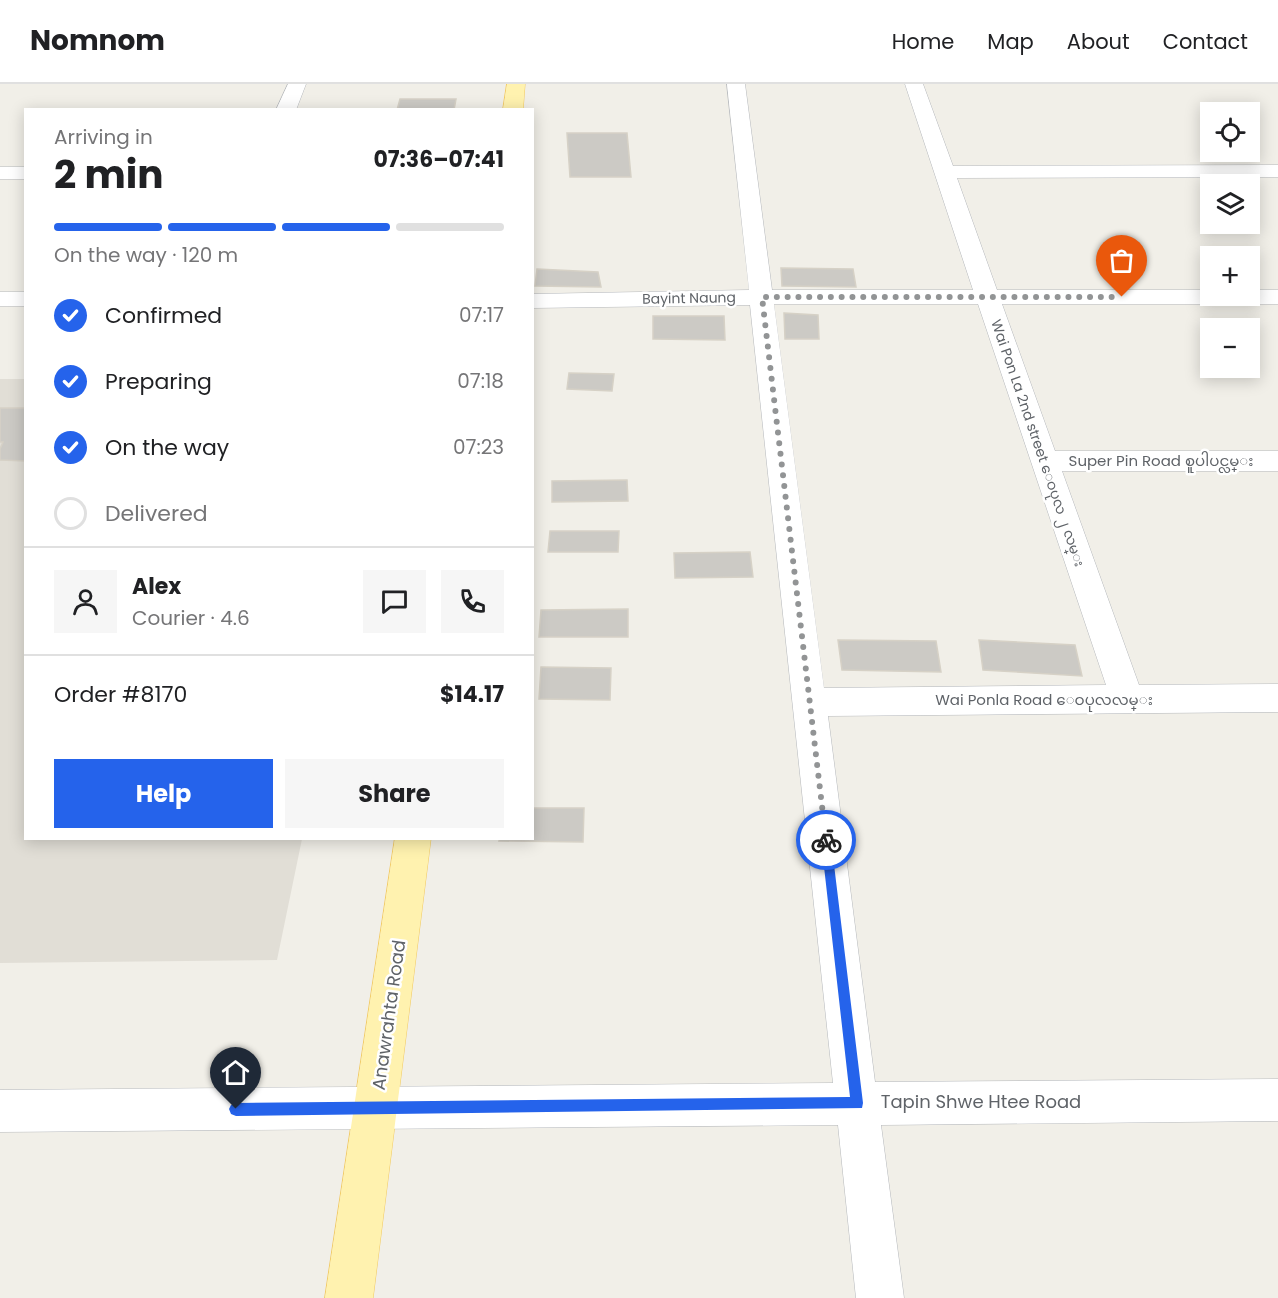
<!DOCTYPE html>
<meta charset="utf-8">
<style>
body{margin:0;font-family:Poppins,"Noto Sans Myanmar",sans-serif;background:#f6f6f6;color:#202124;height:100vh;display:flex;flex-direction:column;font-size:22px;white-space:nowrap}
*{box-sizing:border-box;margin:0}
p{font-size:20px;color:#757577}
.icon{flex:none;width:33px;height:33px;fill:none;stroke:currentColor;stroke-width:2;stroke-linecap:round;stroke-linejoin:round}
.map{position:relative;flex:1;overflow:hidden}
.panel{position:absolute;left:24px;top:24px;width:510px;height:732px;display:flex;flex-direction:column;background:#fff;border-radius:0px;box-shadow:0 3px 15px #0003}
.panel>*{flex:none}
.buttons{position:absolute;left:1200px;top:18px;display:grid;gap:12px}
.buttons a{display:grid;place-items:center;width:60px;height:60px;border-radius:0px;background:#fff;box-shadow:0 3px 15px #0003;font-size:30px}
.pin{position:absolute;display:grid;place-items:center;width:51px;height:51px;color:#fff;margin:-62px -26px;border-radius:50% 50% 50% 0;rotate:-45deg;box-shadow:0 0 6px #0007}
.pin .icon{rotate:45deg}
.courier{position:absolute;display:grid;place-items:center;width:60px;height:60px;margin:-30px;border:4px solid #2563eb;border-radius:50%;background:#fff;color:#222;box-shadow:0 2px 8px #0007}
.summary em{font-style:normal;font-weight:700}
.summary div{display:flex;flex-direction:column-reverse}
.summary{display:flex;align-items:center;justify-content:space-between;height:102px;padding:0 30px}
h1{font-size:39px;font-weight:700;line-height:45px}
.bar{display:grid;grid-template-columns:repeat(4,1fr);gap:9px 6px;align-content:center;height:72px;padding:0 30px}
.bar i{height:8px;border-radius:4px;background:#e0e0e0}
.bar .current{background:#2563eb}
.bar p{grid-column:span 4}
.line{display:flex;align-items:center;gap:15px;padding:0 30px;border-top:2px solid #e0e0e0}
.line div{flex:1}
.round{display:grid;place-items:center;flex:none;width:63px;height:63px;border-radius:0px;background:#f6f6f6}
ol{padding:0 30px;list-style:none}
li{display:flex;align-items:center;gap:18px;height:66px}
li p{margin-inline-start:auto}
li .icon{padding:6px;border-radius:50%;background:#2563eb;color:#fff;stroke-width:4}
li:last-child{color:#757577}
li i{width:33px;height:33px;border:3px solid #e0e0e0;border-radius:50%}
.primary-button{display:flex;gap:12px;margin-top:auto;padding:12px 30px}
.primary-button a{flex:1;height:69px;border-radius:0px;background:#2563eb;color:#fff;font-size:24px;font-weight:700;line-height:69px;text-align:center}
.primary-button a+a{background:#f6f6f6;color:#202124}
header{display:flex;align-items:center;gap:36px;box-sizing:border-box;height:84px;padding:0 30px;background:#fff;border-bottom:2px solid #e0e0e0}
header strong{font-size:28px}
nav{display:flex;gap:33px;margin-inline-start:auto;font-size:21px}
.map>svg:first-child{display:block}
</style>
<header>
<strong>Nomnom</strong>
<nav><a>Home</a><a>Map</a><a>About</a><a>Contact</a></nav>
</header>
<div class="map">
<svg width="1278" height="1214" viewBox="0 0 1278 1214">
<rect width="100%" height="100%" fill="#f1efe8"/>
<path fill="#e1ded6" d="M0,295H25L26,754L302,755L277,876L0,879Z"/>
<g fill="#cccac5" stroke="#d6d1c6" stroke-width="1.5">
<path d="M400,15H456L454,26H397Z"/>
<path d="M567,49H627L631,93H570Z"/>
<path d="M781,184L853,185L856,203L782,202Z"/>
<path d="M537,185L598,188L601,203L535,202Z"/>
<path d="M784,229L818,231L819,255H785Z"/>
<path d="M653,232H724L725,256L653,255Z"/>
<path d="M569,289L614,290L612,307L567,305Z"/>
<path d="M0,324H26V377L0,376V365L3,358H0Z"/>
<path d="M627,396L628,417L552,418V397Z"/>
<path d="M550,447H619L618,468H548Z"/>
<path d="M750,468L753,493L675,494L674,469Z"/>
<path d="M628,525V553H539L541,526Z"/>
<path d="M838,556L936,557L941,588L842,586Z"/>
<path d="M979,556L1075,561L1082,592L983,586Z"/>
<path d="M541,583L611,584L610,616L539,615Z"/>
<path d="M532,724H584L583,758L499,757L500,754H532Z"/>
</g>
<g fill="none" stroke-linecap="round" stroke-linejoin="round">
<g stroke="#b5b8bc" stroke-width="1">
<g id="minor">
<path d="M288,0H306L296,26H276Z"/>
<path d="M727,0H745L772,206H973L905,0H923L953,82L1278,81V93L957,94L997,206H1210V212H1250V206H1278V220H1002L1055,367H1278V387H1062L1139,601L1278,600V628L828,632L875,998L1278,995V1037L881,1041L904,1214H856L838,1041L0,1048V1006L833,999L750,221L532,224V210L749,206ZM774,220H978L1106,601L824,604Z"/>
<rect x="0" y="83" width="26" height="12"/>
<rect x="0" y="208" width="26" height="14"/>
</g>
</g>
<g stroke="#f2c960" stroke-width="1">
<g id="major">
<path d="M507,0H525L523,26H503Z"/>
<path d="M395,754H431L373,1214H325Z"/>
</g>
</g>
<use href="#minor" fill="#fff" fill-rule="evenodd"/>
<use href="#major" fill="#fff2af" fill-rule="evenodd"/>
</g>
<path fill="#2563eb" d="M826,751L831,756L863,1019L862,1024L236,1032L231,1030L229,1025L231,1021L236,1019L850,1013L821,756Z"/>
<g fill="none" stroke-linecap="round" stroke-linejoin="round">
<path stroke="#929495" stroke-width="6" stroke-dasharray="0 10.8" d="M826,756L762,213H1122"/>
</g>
<g text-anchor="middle" stroke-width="5" stroke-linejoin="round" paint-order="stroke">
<g font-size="14" fill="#5f6368" stroke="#fff">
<text transform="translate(689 214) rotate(-1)" y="5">Bayint Naung</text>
<text transform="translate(1038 359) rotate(71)" y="5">Wai Pon La 2nd street ေဝပုလ ၂ လမ္း</text>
</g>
<g font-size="15" fill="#5f6368" stroke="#fff">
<text x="1161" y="382">Super Pin Road စူပါပင္လမ္း</text>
<text x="1044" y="621">Wai Ponla Road ေဝပုလလမ္း</text>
</g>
<g font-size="18" fill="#5f6368" stroke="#fff">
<text transform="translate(389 931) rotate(-82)" y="6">Anawrahta Road</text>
<text x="981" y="1024">Tapin Shwe Htee Road</text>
</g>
</g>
</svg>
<div class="buttons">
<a><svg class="icon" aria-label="locate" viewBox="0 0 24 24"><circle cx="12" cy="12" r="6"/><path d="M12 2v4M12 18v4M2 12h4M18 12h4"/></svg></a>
<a><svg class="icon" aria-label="layers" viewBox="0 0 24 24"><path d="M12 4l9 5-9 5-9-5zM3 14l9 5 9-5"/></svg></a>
<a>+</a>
<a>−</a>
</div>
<div class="pin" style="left:1122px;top:213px;background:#ea580c"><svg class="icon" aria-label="bag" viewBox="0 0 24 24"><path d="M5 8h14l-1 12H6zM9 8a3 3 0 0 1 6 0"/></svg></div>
<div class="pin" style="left:236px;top:1025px;background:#1f2937"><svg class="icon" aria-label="home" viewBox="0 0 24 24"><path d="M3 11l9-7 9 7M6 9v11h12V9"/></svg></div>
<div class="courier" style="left:826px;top:756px"><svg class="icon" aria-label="bike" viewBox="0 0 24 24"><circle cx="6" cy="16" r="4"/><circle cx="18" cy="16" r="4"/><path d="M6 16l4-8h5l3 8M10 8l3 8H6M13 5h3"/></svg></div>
<section class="panel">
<div class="summary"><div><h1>2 min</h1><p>Arriving in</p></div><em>07:36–07:41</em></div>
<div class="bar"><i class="current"></i><i class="current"></i><i class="current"></i><i></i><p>On the way · 120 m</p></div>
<ol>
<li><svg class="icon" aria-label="check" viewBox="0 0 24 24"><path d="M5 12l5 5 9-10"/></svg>Confirmed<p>07:17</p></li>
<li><svg class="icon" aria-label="check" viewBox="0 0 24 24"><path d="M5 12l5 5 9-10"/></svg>Preparing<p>07:18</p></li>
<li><svg class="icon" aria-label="check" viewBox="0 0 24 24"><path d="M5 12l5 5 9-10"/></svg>On the way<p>07:23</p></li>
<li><i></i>Delivered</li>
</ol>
<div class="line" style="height:108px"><a class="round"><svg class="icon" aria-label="person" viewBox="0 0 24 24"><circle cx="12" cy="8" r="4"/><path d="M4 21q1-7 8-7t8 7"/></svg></a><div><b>Alex</b><p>Courier · 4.6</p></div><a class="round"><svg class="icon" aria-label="chat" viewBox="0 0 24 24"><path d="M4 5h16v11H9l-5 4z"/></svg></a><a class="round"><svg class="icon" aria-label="phone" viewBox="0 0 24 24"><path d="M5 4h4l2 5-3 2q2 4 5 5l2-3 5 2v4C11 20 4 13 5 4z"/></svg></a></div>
<div class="line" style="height:78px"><div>Order #8170</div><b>$14.17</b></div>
<div class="primary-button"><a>Help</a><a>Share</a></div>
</section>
</div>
